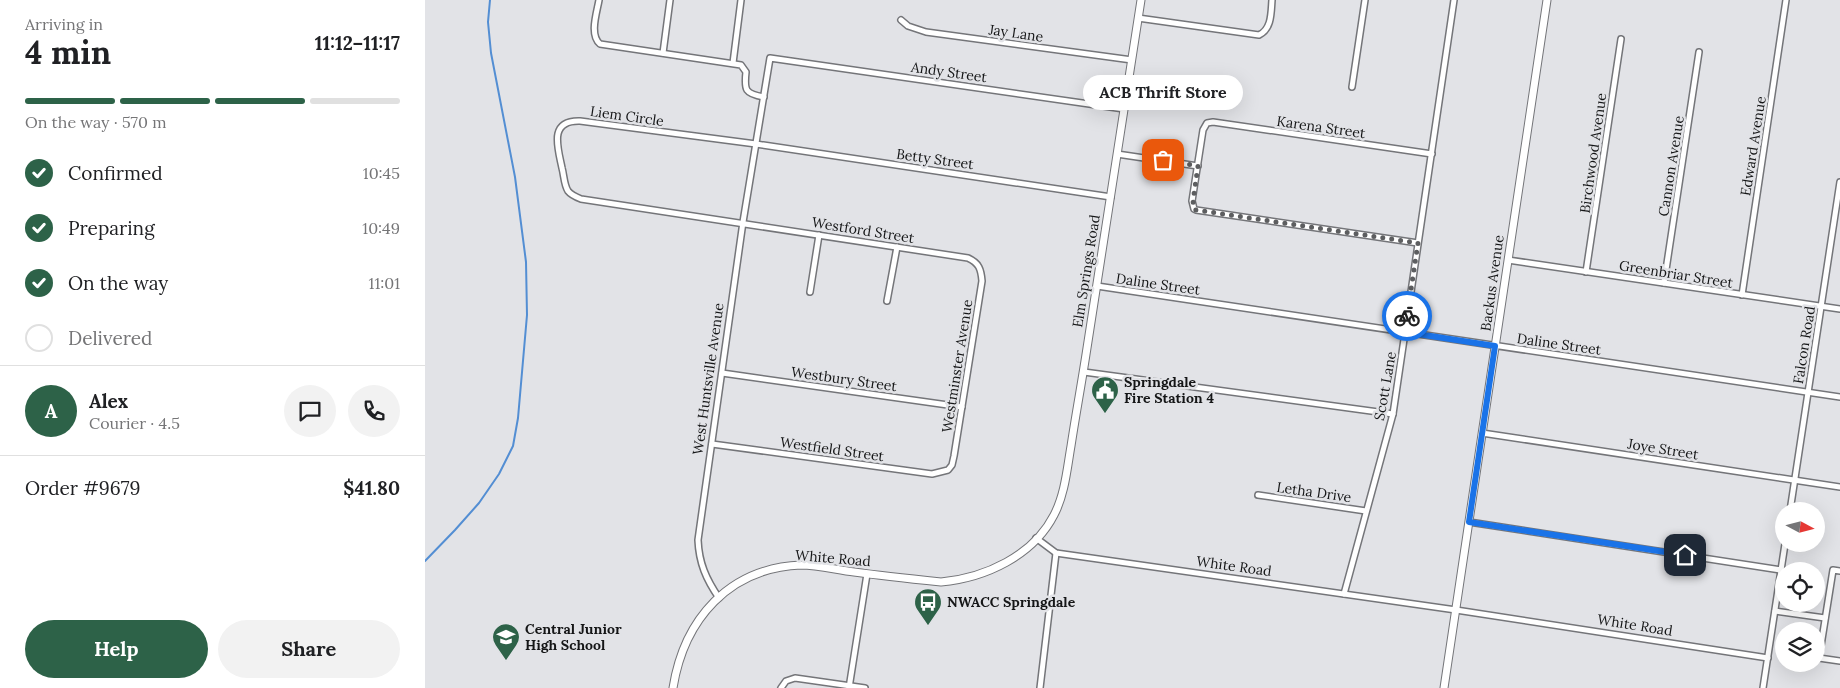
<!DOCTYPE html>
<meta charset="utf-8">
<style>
body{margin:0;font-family:Lora,serif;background:#f2f2f2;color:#202124;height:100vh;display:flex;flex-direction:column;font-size:19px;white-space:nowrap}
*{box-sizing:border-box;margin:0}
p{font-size:16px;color:#757577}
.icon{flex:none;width:28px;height:28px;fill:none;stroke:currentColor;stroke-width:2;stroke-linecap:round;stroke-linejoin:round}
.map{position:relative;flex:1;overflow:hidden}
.sheet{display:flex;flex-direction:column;background:#fff;width:425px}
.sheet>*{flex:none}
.needle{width:32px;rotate:97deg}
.fabs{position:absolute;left:1350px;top:502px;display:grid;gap:10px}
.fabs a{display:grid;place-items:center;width:50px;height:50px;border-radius:50%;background:#fff;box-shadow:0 5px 20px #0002;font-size:25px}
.pin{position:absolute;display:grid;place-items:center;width:42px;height:42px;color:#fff;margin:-21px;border-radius:10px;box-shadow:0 2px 8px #0006}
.courier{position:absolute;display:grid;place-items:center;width:50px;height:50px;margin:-25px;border:4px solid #1a73e8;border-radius:50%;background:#fff;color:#222;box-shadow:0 1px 6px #0007}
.bubble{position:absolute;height:35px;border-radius:18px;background:#fff;box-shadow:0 5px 20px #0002;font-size:16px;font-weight:800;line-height:35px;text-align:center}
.overview em{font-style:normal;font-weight:800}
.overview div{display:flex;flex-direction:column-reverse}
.overview{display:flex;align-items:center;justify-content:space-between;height:85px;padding:0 25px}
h1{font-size:32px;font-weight:800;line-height:38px}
.bar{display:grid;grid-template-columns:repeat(4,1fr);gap:8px 5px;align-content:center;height:60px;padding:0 25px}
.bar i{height:6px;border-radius:4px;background:#e0e0e0}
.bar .active{background:#2d6248}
.bar p{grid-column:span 4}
.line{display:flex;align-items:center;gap:12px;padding:0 25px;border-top:1px solid #e0e0e0}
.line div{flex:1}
.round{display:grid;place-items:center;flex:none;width:52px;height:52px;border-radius:26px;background:#f2f2f2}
ol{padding:0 25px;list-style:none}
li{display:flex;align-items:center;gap:15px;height:55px}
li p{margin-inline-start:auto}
li .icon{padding:5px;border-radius:50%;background:#2d6248;color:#fff;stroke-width:4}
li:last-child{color:#757577}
li i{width:28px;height:28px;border:2px solid #e0e0e0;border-radius:50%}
.cta{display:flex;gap:10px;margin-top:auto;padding:10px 25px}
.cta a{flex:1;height:58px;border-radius:30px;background:#2d6248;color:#fff;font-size:20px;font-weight:800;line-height:58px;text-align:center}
.cta a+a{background:#f2f2f2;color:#202124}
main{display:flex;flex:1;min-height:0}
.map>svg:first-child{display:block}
</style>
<main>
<section class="sheet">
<div class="overview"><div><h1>4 min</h1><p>Arriving in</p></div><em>11:12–11:17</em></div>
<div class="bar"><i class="active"></i><i class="active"></i><i class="active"></i><i></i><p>On the way · 570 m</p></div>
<ol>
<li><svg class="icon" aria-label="check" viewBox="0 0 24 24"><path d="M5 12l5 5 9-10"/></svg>Confirmed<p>10:45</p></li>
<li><svg class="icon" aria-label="check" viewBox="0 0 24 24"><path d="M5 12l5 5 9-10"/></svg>Preparing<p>10:49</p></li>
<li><svg class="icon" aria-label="check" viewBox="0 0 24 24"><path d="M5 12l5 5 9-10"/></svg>On the way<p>11:01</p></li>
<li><i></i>Delivered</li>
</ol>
<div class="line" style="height:90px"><b class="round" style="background:#2d6248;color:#fff">A</b><div><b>Alex</b><p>Courier · 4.5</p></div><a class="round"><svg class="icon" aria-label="chat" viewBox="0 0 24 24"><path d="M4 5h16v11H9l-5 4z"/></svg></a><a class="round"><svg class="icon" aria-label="phone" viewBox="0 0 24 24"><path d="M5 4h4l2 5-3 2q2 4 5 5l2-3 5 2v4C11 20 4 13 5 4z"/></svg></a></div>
<div class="line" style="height:65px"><div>Order #9679</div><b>$41.80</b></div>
<div class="cta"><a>Help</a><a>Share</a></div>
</section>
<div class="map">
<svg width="1415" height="688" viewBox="0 0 1415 688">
<rect width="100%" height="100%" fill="#e2e3e7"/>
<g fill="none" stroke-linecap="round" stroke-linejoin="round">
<path stroke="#538ed3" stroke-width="2" d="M0,561L30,530L54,503L74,474L88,446L93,418L102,315L101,262L90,177L66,53L63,22L65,0"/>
<g stroke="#747579" stroke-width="8">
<g id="street">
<path d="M174,0C172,12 164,35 175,44L316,65L321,72C319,90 320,94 339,97"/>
<path d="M713,18L834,35C847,29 846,12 847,0"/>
<path d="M476,20L483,26L501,32L707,60"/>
<path d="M238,53L245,0"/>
<path d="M308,63L316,0"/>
<path d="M927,87L940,0"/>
<path d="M692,154L773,166"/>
<path d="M993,243L771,210L769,209L767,201L778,130L782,123L788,122L1007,154"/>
<path d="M1083,260L1415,309"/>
<path d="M1161,272L1196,39"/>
<path d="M1239,283L1274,52"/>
<path d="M672,286L1415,397"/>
<path d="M385,292L394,235"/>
<path d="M1317,295L1361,0"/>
<path d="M462,301L472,247"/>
<path d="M659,372L968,414"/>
<path d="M297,373L537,407"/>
<path d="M1057,433L1415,487"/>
<path d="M287,444L507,474L523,470L527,465L529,456L557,281C556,269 554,263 543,258L156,199C151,197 146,195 143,191C139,185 139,175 137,168C133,148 123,120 155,121L331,144L686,197"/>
<path d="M833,495L941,511"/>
<path d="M1365,511L1415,182"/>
<path d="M1044,522L1356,570"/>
<path d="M611,538L631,553L1031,610L1343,658"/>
<path d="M1415,571L1408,570L1394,658L1415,661"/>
<path d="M919,594L968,414L1029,0"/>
<path d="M294,598C281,579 274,563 273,540L318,222L345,58L699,109"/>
<path d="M1350,611L1400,618"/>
<path d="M356,688L361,681L370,678L440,688"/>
<path d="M424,688L442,574"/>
<path d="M615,688L631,553"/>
<path d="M1338,688L1360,544"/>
</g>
</g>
<g stroke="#747579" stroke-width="9">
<g id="secondary">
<path d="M248,688C259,619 304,568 376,565C393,565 412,570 429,572C458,576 487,579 516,582C560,578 608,556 629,515C640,494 642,469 646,446C651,413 657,381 662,348C680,232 698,116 716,0"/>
<path d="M1019,688L1122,0"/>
</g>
</g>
<use href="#street" stroke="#fff" stroke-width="5"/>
<use href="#secondary" stroke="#fff" stroke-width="7"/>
</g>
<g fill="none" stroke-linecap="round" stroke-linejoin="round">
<path stroke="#5d5e60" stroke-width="5" stroke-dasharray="0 9" d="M738,160L773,166L768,201L769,209L771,210L993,243L982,316"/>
<path stroke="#1a73e8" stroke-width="6" d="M982,316L980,332L1070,346L1044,522L1260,555"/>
</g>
<defs>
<g id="civic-pin" transform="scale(1.4375)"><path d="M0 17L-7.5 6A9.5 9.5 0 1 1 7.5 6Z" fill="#2d6248" stroke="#e2e3e7"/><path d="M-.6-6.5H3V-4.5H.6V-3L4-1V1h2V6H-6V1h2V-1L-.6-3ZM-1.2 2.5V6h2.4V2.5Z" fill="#fff"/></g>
<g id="bus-pin" transform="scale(1.4375)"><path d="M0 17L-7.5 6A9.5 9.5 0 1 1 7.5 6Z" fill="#2d6248" stroke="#e2e3e7"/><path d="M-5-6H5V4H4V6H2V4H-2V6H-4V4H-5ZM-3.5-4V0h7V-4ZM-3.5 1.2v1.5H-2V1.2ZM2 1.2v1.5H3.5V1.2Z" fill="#fff"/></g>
<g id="school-pin" transform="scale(1.4375)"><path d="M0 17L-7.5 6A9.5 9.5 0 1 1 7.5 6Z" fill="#2d6248" stroke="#e2e3e7"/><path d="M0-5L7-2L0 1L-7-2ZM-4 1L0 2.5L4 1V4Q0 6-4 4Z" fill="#fff"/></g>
</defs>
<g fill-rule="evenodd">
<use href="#civic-pin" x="680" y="390"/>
<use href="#bus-pin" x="503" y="602"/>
<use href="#school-pin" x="81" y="637"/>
</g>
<g text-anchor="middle" stroke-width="5" stroke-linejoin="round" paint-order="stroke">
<g font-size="14" fill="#151617" stroke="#e2e3e7">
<text transform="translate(591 33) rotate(8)" y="5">Jay Lane</text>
<text transform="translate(524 72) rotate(8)" y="5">Andy Street</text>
<text transform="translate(202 116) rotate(8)" y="5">Liem Circle</text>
<text transform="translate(896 127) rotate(8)" y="5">Karena Street</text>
<text transform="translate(1328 146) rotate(-81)" y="5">Edward Avenue</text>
<text transform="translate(1168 153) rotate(-82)" y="5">Birchwood Avenue</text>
<text transform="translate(510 159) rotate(8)" y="5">Betty Street</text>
<text transform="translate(1246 166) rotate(-81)" y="5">Cannon Avenue</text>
<text transform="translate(438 230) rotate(9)" y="5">Westford Street</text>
<text transform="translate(661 271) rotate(-81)" y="5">Elm Springs Road</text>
<text transform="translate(1251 274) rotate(9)" y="5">Greenbriar Street</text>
<text transform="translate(1067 283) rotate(-82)" y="5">Backus Avenue</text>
<text transform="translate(733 284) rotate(8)" y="5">Daline Street</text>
<text transform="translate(1134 344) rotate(8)" y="5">Daline Street</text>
<text transform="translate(1379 345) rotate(-81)" y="5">Falcon Road</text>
<text transform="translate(532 366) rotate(-81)" y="5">Westminster Avenue</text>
<text transform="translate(283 379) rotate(-82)" y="5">West Huntsville Avenue</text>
<text transform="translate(419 379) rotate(8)" y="5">Westbury Street</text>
<text transform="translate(960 386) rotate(-80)" y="5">Scott Lane</text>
<text transform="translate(407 449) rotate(8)" y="5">Westfield Street</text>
<text transform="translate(1238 449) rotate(9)" y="5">Joye Street</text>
<text transform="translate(889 492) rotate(8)" y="5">Letha Drive</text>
<text transform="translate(408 558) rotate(5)" y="5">White Road</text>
<text transform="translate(809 566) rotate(8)" y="5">White Road</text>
<text transform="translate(1210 625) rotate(9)" y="5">White Road</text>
</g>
<g font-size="14" font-weight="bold" fill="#151617" stroke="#e2e3e7" text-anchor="start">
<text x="699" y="387">Springdale<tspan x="699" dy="16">Fire Station 4</tspan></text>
<text x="522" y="607">NWACC Springdale</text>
<text x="100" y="634">Central Junior<tspan x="100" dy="16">High School</tspan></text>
</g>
</g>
</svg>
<div class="fabs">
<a><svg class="needle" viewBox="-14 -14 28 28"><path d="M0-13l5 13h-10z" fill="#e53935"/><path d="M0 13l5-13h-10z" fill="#757577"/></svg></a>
<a><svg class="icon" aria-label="locate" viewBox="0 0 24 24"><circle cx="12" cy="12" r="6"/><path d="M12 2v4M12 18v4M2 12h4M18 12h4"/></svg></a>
<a><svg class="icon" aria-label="layers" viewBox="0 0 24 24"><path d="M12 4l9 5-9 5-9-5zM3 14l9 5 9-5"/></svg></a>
</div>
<div class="pin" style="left:738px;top:160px;background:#ea580c"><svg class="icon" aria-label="bag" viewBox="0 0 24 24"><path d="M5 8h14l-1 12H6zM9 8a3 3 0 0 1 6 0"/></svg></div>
<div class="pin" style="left:1260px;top:555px;background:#1f2937"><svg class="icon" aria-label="home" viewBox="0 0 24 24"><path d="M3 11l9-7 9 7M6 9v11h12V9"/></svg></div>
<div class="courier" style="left:982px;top:316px"><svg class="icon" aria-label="bike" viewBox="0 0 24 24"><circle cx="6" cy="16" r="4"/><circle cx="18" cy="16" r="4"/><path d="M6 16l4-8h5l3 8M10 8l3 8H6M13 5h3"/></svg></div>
<div class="bubble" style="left:658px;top:75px;width:160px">ACB Thrift Store</div>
</div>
</main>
